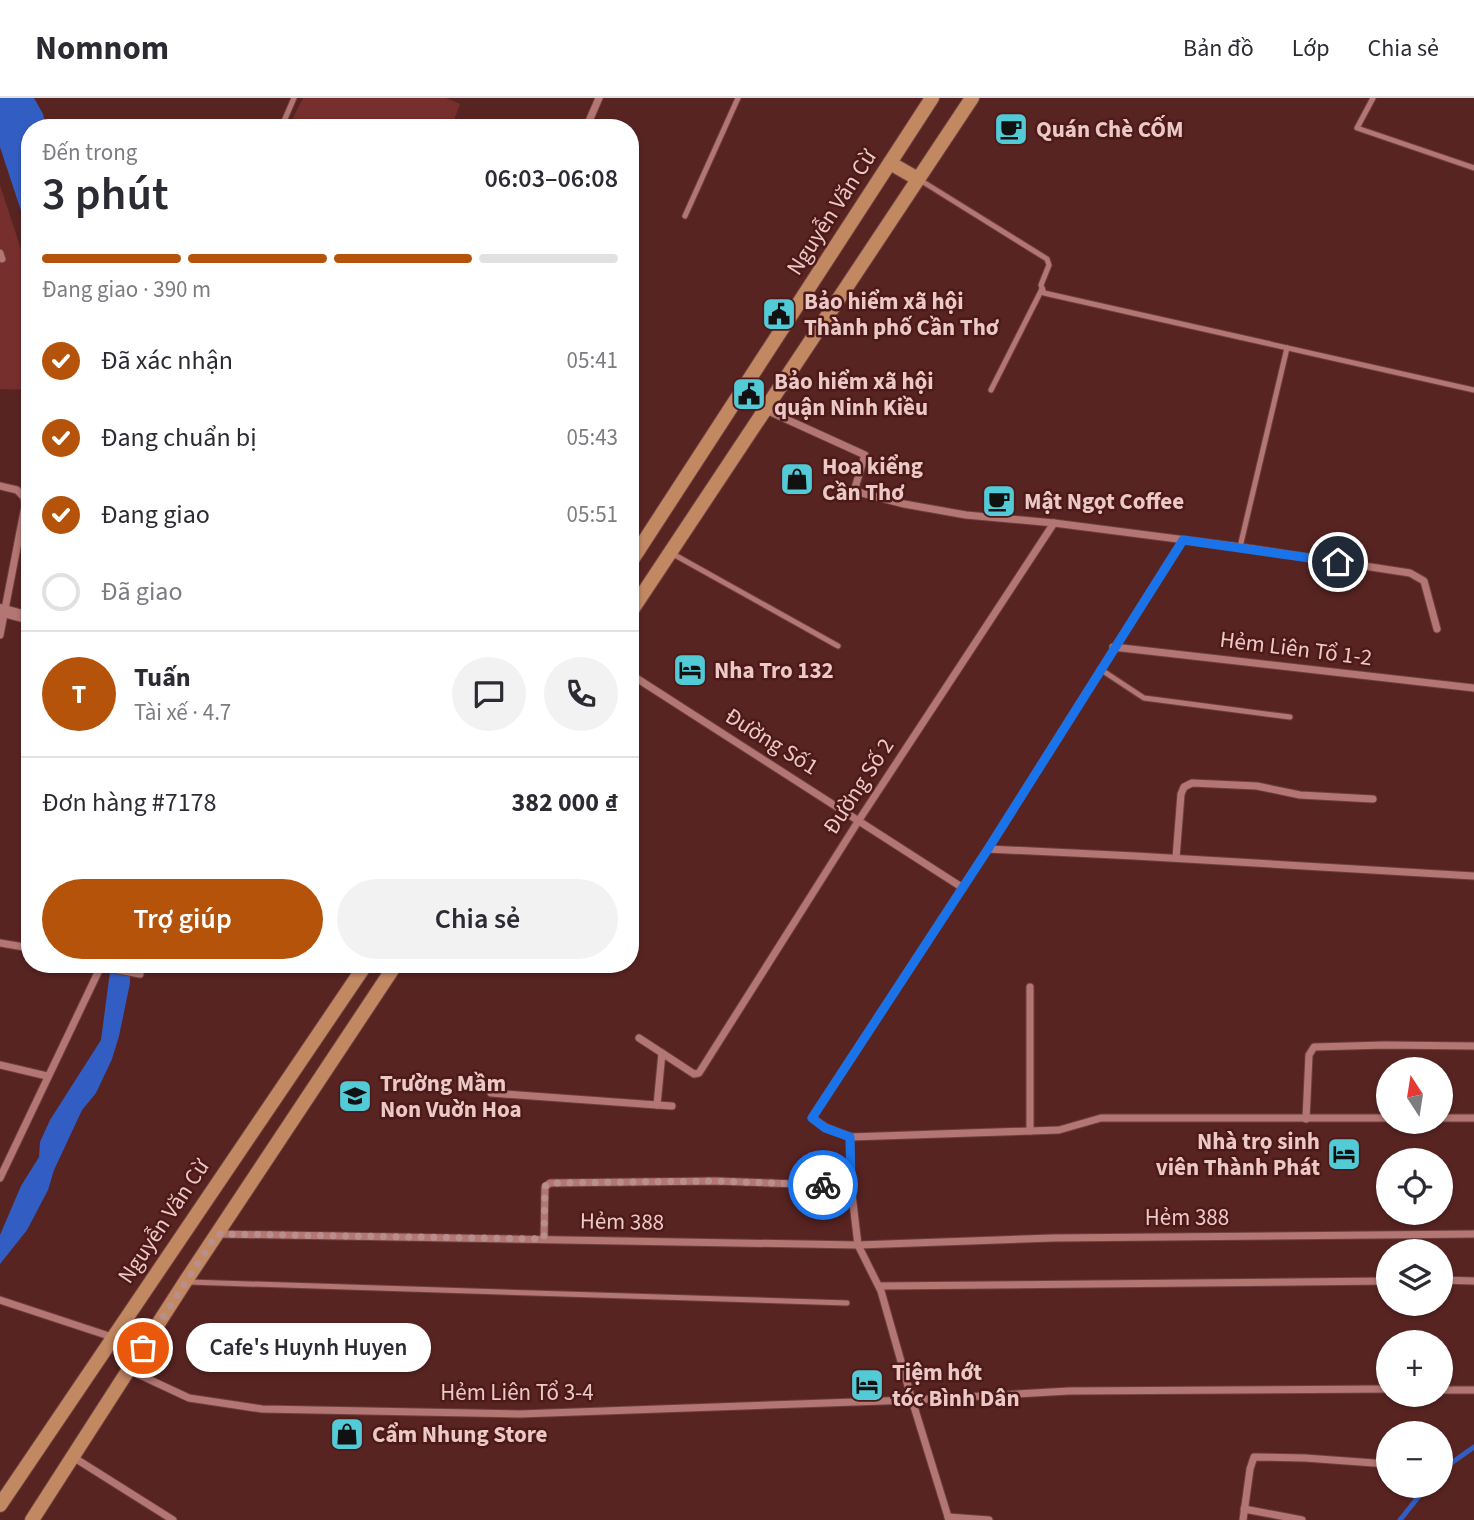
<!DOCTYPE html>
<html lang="vi">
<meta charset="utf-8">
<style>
body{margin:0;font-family:"Source Sans 3",sans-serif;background:#f2f2f3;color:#2b2b33;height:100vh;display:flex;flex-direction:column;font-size:26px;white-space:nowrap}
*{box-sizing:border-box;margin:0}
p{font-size:23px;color:#7c7c81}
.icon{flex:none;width:38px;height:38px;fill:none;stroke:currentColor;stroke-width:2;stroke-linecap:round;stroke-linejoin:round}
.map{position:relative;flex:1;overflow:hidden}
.details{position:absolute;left:21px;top:21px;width:618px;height:854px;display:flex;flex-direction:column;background:#fff;border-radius:28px;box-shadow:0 2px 5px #0004}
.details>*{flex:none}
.needle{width:46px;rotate:348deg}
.controls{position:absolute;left:1376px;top:959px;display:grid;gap:14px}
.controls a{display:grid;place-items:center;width:77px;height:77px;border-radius:50%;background:#fff;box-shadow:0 2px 5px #0004;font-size:35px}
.pin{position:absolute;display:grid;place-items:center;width:60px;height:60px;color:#fff;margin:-30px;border:4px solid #fff;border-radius:50%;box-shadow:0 2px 7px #0007}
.courier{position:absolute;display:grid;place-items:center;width:70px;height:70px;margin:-35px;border:5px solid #1a73e8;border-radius:50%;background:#fff;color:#222;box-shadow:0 2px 9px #0007}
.bubble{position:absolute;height:49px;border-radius:24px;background:#fff;box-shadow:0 2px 5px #0004;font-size:23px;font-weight:600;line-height:49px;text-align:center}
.summary em{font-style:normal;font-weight:600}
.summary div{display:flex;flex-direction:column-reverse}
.summary{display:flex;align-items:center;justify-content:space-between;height:119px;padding:0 21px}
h1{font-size:46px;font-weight:600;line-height:52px}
.bar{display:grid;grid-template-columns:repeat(4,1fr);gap:10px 7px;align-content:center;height:84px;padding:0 21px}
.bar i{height:9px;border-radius:5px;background:#e1e1e2}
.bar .on{background:#b45309}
.bar p{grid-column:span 4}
.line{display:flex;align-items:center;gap:18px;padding:0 21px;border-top:2px solid #e1e1e2}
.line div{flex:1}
.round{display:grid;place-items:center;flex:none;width:74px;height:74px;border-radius:37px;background:#f2f2f3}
ol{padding:0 21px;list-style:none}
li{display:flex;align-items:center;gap:21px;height:77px}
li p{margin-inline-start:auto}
li .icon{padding:7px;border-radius:50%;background:#b45309;color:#fff;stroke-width:4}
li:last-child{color:#7c7c81}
li i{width:38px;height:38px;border:4px solid #e1e1e2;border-radius:50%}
.cta{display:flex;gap:14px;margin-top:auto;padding:14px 21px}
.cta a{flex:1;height:80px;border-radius:42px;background:#b45309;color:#fff;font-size:28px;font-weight:600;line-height:80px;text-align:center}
.cta a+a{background:#f2f2f3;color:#2b2b33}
header{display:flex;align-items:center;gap:42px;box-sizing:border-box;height:98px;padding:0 35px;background:#fff;border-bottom:2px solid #e1e1e2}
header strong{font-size:33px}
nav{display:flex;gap:38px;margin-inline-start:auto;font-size:24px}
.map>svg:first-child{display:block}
</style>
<header>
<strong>Nomnom</strong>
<nav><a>Bản đồ</a><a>Lớp</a><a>Chia sẻ</a></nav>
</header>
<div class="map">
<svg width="1474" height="1422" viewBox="0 0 1474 1422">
<rect width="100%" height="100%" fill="#582422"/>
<g fill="#762f2d">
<path d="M303,0H446L460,6L451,30H288Z"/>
<path d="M0,87L30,179V292L0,291Z"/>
</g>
<g fill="#325ec4">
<path d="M0,0H34L43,16L46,30H30V140L0,49Z"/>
<path d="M111,866H130V885L119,938L112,961L96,995L82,1012L54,1072L48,1092L27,1132L0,1166V1137L21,1088L39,1059L40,1044L50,1022L101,942Z"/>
</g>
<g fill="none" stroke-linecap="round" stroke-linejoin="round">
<g stroke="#325ec4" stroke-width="5">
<path d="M1440,1373L1474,1349"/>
<path d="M1400,1422L1427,1388"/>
</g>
<g stroke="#6c3f3f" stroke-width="7">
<g id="service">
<path d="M1373,0L1357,30L1474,70"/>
<path d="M281,30L294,0"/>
<path d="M920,82L1047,161L1049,167L1041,187L1044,195L1474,292"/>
<path d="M685,118L738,0"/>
<path d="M991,292L1042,191"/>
<path d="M1240,449L1287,250"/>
<path d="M673,456L838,548"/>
<path d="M1100,571L1144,600L1290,619"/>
<path d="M189,1184L847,1205"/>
</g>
</g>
<g stroke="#6c3f3f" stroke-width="9">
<g id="minor">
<path d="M586,30L599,0"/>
<path d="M0,155L2,161"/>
<path d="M766,312L865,357L854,393L904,406L966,417L1054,425L1240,449L1410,475L1424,483L1437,531"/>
<path d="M0,388L17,392L24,399L25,408L0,537"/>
<path d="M22,397L30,377"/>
<path d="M1183,442L988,751L812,1020L825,1029L850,1039L1059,1032L1101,1020H1388"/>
<path d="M1113,549L1474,590"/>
<path d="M630,576L963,790"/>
<path d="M988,751L1135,758L1474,778"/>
<path d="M1176,760L1181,696L1184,689L1192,685L1257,688L1300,697L1373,701"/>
<path d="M0,845L30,850"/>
<path d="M102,869L140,876"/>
<path d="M639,940L662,955"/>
<path d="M0,967L47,978"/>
<path d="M491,995L657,1007L662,955L694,976L699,975L859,722L1054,425"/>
<path d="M657,1007L672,1008"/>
<path d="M1440,1020H1474"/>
<path d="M1306,1021L1309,957L1314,949L1385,947L1474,948"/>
<path d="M1030,1033V889"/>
<path d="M850,1039L851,1088L858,1147L881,1193L912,1302L949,1422"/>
<path d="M0,1080L102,866"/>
<path d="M218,1136L858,1147L1053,1140L1474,1136"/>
<path d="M544,1141L545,1089L550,1085L716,1083L851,1088"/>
<path d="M1440,1182L1474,1183"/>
<path d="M879,1188L1388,1183"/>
<path d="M0,1202L112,1239"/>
<path d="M129,1272L189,1300L262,1311L520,1316L912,1302L1069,1293L1388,1291"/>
<path d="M1440,1292H1474"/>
<path d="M73,1359L173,1422"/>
<path d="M1244,1411L1302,1422"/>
<path d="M948,1419L989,1422"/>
<path d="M1243,1422L1250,1371L1254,1359L1305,1360L1388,1366"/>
</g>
</g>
<g stroke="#6c3f3f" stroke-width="14">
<path id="tertiary" d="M0,512L30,520"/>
</g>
<g stroke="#6c3f3f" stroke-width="16">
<g id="secondary">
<path d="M890,65L918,81"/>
<path d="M630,465L932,0"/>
<path d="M630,515L972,0"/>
<path d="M0,1407L366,866"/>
<path d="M32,1422L185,1184L396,866"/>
</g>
</g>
<use href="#service" stroke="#b37672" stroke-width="5"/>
<use href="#minor" stroke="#b37672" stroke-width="7"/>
<use href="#tertiary" stroke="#b37672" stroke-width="12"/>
<use href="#secondary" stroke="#c28862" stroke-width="14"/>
</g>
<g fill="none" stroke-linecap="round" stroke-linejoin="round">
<path stroke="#b88f8d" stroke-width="7" stroke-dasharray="0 12.6" d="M143,1250L217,1136L544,1141L545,1088L550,1085L716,1083L823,1087"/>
<path stroke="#1a73e8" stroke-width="9" d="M823,1087L851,1088L850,1039L825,1030L812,1020L988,751L1183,442L1338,464"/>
</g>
<defs>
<g id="cafe-square" transform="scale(1.75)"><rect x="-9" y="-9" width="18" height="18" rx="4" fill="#52cbd7" stroke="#4d1919"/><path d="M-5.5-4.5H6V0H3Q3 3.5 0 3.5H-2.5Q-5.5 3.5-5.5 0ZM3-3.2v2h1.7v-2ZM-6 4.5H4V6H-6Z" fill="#111"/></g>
<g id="civic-square" transform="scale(1.75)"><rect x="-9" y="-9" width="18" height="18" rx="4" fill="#52cbd7" stroke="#4d1919"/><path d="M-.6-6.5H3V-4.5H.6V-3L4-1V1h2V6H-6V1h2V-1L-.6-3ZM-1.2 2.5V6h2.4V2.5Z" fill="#111"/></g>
<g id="shop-square" transform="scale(1.75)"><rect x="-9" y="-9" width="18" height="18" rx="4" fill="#52cbd7" stroke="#4d1919"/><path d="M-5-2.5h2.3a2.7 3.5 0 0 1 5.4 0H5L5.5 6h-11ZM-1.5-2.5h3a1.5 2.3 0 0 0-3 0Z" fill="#111"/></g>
<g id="hotel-square" transform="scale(1.75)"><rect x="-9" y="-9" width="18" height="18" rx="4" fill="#52cbd7" stroke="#4d1919"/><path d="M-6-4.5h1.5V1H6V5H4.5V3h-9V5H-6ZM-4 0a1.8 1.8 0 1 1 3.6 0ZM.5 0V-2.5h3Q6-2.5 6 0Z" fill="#111"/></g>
<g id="school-square" transform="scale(1.75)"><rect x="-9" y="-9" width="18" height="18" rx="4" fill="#52cbd7" stroke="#4d1919"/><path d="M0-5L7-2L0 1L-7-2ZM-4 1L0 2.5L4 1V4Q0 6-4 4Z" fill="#111"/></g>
</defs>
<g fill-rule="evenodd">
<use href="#cafe-square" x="1011" y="31"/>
<use href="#civic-square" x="779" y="216"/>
<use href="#civic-square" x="749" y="296"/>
<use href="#shop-square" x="797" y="381"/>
<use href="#cafe-square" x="999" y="403"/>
<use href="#hotel-square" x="690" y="572"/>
<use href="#school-square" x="355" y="998"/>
<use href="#hotel-square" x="1344" y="1056"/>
<use href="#hotel-square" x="867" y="1287"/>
<use href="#shop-square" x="347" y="1336"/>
</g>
<g text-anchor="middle" stroke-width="5" stroke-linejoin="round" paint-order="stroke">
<g font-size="23" font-weight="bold" fill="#ebc9c6" stroke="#4d1919" text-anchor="start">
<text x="1036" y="39">Quán Chè CỐM</text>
<text x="804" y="211">Bảo hiểm xã hội<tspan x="804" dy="26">Thành phố Cần Thơ</tspan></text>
<text x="774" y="291">Bảo hiểm xã hội<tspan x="774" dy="26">quận Ninh Kiều</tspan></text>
<text x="822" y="376">Hoa kiểng<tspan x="822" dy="26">Cần Thơ</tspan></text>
<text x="1024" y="411">Mật Ngọt Coffee</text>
<text x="714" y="580">Nha Tro 132</text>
<text x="380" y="993">Trường Mầm<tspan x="380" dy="26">Non Vuờn Hoa</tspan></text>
<text x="1320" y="1051" text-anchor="end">Nhà trọ sinh<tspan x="1320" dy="26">viên Thành Phát</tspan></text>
<text x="892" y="1282">Tiệm hớt<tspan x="892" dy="26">tóc Bình Dân</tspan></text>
<text x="372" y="1344">Cẩm Nhung Store</text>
</g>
<g font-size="23" fill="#ebc9c6" stroke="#4d1919">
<text transform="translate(831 114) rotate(-57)" y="8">Nguyễn Văn Cừ</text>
<text transform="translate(1296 550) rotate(7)" y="8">Hẻm Liên Tổ 1-2</text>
<text transform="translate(772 643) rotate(32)" y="8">Đường Số1</text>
<text transform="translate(858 688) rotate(-57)" y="8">Đường Số 2</text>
<text x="1187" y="1127">Hẻm 388</text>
<text transform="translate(163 1123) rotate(-56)" y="8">Nguyễn Văn Cừ</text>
<text transform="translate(622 1123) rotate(1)" y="8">Hẻm 388</text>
<text x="517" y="1302">Hẻm Liên Tổ 3-4</text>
</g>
</g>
</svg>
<div class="controls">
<a><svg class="needle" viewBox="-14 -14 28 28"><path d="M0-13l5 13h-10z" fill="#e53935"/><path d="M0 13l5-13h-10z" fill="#7c7c81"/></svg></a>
<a><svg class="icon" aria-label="locate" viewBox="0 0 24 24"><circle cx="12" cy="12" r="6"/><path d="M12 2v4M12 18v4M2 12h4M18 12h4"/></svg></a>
<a><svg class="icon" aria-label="layers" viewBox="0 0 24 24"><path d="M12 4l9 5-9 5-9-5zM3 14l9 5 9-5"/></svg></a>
<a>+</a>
<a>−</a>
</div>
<div class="pin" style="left:143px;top:1250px;background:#ea580c"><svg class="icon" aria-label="bag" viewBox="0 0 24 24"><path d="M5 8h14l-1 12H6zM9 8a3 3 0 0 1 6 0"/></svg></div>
<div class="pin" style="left:1338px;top:464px;background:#1f2937"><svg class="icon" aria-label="home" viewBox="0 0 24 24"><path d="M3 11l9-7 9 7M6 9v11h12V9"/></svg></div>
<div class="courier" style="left:823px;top:1087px"><svg class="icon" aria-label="bike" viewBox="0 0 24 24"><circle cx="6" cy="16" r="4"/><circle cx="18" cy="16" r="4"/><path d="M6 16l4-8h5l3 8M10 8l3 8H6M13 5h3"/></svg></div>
<div class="bubble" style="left:186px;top:1225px;width:245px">Cafe's Huynh Huyen</div>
<section class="details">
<div class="summary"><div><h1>3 phút</h1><p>Đến trong</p></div><em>06:03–06:08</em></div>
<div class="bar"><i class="on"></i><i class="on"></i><i class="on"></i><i></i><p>Đang giao · 390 m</p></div>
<ol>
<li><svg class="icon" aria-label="check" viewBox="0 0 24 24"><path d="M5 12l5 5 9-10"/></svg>Đã xác nhận<p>05:41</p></li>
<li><svg class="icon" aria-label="check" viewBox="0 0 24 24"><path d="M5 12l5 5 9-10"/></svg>Đang chuẩn bị<p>05:43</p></li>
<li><svg class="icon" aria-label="check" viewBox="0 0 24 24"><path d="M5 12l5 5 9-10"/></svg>Đang giao<p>05:51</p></li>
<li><i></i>Đã giao</li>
</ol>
<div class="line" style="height:126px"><b class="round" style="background:#b45309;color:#fff">T</b><div><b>Tuấn</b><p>Tài xế · 4.7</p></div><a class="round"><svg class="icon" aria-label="chat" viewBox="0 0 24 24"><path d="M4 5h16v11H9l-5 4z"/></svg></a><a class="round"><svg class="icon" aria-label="phone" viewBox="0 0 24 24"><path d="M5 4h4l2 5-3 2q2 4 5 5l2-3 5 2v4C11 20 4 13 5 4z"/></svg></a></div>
<div class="line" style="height:91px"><div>Đơn hàng #7178</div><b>382 000 ₫</b></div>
<div class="cta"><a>Trợ giúp</a><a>Chia sẻ</a></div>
</section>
</div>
